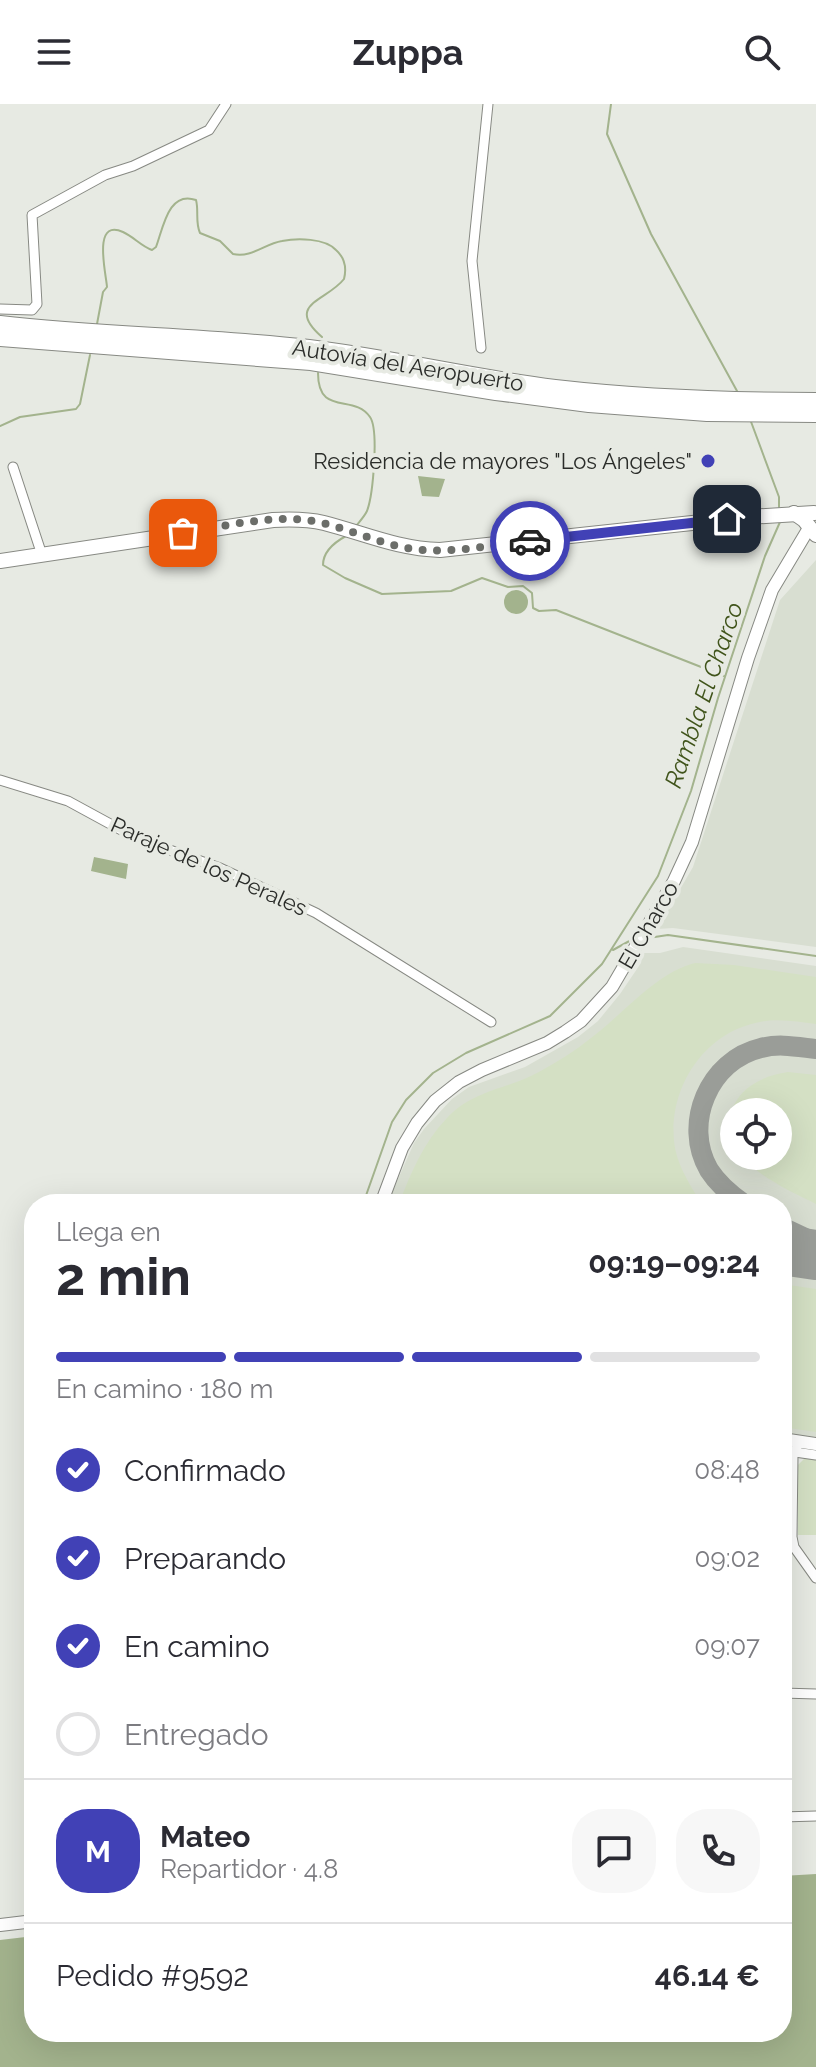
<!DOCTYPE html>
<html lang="es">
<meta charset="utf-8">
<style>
body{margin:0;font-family:Raleway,sans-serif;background:#f7f7f7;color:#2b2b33;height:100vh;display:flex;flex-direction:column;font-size:30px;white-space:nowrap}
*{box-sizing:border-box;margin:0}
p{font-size:26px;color:#7c7c81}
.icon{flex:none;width:44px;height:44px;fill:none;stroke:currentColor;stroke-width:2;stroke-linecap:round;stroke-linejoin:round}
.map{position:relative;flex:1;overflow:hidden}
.drawer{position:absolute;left:24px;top:1090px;width:768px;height:848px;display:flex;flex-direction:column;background:#fff;border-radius:32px;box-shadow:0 8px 32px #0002}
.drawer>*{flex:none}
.fabs{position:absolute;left:720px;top:994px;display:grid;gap:16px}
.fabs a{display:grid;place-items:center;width:72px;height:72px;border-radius:50%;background:#fff;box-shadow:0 8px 32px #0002;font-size:40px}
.pin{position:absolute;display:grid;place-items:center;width:68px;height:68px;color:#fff;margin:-34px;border-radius:16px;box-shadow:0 4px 12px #0006}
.courier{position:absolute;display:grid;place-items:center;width:80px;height:80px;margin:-40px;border:6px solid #4141b6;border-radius:50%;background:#fff;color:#222;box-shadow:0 2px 10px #0007}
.head em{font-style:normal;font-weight:700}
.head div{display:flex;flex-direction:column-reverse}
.head{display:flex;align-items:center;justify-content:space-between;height:136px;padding:0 32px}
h1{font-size:52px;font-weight:700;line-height:60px}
.bar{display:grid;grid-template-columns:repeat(4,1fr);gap:12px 8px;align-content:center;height:96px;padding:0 32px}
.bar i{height:10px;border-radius:6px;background:#e1e1e2}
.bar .current{background:#4141b6}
.bar p{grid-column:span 4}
.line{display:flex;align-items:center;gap:20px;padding:0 32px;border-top:2px solid #e1e1e2}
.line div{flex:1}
.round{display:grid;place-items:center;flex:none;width:84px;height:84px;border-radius:32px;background:#f7f7f7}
ol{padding:0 32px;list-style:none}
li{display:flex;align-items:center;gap:24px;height:88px}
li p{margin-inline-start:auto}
li .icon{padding:8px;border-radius:50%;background:#4141b6;color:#fff;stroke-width:4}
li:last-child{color:#7c7c81}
li i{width:44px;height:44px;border:4px solid #e1e1e2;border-radius:50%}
header{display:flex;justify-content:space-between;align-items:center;height:104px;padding:0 32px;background:#fff;font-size:36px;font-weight:700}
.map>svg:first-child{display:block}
</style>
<header><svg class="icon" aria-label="menu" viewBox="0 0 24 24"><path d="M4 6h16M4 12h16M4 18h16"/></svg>Zuppa<svg class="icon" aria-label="search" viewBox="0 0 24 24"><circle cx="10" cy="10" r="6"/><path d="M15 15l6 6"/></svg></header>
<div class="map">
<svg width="816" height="1963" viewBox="0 0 816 1963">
<rect width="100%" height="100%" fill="#e7eae3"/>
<g fill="#d8ded1" fill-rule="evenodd">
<path d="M816,456V843L673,824L657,825L693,763L780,496Z"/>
<path d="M683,843L816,862V1340L782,1335V1100H387L414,1039L424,1025L452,995L469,983L525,963L578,933L598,917L620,890L641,859L643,849H660ZM734,1008H778V1052H734Z"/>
</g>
<g fill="#d4e0c4">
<path d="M695,859L734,861L816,873V920C798,918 779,914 760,918C705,928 669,982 674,1037C676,1058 687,1076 698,1094L693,1099L644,1092L643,1100H399C410,1070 424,1038 447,1014C473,986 508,985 539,968C557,958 575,947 591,934C622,911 657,868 695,859Z"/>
<path d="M788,968L816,971V1100C790,1087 760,1074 742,1052H778V1008H734V1039C719,998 751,973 788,968Z"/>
<path d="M782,1180L816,1185V1328L782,1323Z"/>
<path d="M805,1354L816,1356V1431H798V1361Z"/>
</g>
<g fill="#a3b38d">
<path d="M418,372L445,375L439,393L422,392Z"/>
<circle cx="516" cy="498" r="12"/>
<path d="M94,753L128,760L126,775L91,767Z"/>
<path d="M816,1770V1963H0V1836L34,1832V1928H782V1772Z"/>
</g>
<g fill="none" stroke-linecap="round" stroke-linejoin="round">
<g stroke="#a3b38d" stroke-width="2">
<path d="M611,0L607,30L651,130L737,287"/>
<path d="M97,220L103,188L107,183C106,169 92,114 123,128C134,133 141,142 152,146L156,143C163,125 168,86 196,96C199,107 195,118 200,129L220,137L233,150C252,154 264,140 282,137C297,134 325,134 336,146C345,154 347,163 344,175C327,197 284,200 322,233"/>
<path d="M318,269C318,313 354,289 370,313C379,326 373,391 367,407C364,413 360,417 356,422"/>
<path d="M750,315L779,393V403"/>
<path d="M0,322L20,313L76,305L80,300L90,251"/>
<path d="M346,432C335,438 323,448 323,461L345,474L382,490L451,487L482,474L508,483L523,482L532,489L533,504L539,507L556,506L724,572"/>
<path d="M648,834L668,831L816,852"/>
<path d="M613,846L633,835"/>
<path d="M363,1100L392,1018L406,996L433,969L466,949L550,912L602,860L658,772L691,687L718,594L765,452L780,418"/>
</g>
<g stroke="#9a9d98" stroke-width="20">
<path d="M744,1100C731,1091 718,1080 709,1066C682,1020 709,956 761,944C779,939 798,943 816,945"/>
<path d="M782,1123L816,1139"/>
</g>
<path stroke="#9a9d98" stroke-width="50" d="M782,1146L816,1151"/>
<g stroke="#878983" stroke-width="11">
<g id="minor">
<path d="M0,205L32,206L37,200L32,111L105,71L133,62L209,26L226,0"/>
<path d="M481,244L472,157L488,0"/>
<path d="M13,363L42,451"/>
<path d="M0,676L68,697L136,734L220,764L316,809L491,918"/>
<path d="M799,1338L793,1352L792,1433L794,1443L816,1474"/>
<path d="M795,1348L816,1351"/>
<path d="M782,1589L816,1590"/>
<path d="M782,1713L816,1712"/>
</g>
</g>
<g stroke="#878983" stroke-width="14">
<g id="secondary">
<path d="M381,1100L402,1044L417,1019L435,997L459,978L482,966L547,939L565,928L581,917L612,883L674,777L692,738L748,554L772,486L809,424"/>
<path d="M782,1335L816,1340"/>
<path d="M0,1821L34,1817"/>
</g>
</g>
<g stroke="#878983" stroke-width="16">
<g id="primary">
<path d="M794,409L804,416L816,431"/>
<path d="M0,457L273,416C290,415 307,415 324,419C363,429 398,445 440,446L748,413L814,409"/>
</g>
</g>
<g stroke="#878983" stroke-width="18">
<g id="motorway">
<path d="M0,220C103,232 206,232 309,244C392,254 473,274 555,284C642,294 729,297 816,297"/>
<path d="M0,234L311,258L496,288L589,300L707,309L816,310"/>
</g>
</g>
<use href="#minor" stroke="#fff" stroke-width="9"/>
<use href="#secondary" stroke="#fff" stroke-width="12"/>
<use href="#primary" stroke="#fff" stroke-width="14"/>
<use href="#motorway" stroke="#fff" stroke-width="16"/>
</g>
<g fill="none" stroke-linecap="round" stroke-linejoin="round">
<path stroke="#6c6e6a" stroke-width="8" stroke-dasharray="0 14.4" d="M183,429C219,423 257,414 293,415C333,416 368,437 407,444C447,451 490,441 530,437"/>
<path stroke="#4141b6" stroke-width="10" d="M530,437L727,415"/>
</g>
<circle fill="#4141b6" stroke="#e7eae3" stroke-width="3" cx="708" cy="357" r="8"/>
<g text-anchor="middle" stroke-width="8" stroke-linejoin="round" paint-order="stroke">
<g font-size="22" fill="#2a2c29" stroke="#e7eae3">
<text transform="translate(408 261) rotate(9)" y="8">Autovía del Aeropuerto</text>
<text transform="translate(209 762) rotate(24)" y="8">Paraje de los Perales</text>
<text transform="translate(648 821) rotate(-60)" y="8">El Charco</text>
</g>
<g font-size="22" fill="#2a2c29" stroke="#e7eae3" text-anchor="end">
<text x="692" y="365">Residencia de mayores "Los Ángeles"</text>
</g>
<g font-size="24" font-style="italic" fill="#40541b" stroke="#e7eae3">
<text transform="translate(704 591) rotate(-71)" y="8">Rambla El Charco</text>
</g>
</g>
</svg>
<div class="fabs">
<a><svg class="icon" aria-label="locate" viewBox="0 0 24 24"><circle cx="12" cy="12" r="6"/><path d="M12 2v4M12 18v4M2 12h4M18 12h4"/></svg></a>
</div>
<div class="pin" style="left:183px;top:429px;background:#ea580c"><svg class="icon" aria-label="bag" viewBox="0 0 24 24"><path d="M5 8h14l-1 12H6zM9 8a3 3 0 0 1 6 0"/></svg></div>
<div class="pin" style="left:727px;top:415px;background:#1f2937"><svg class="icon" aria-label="home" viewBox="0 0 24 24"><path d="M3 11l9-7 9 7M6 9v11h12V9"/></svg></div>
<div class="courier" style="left:530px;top:437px"><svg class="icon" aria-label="car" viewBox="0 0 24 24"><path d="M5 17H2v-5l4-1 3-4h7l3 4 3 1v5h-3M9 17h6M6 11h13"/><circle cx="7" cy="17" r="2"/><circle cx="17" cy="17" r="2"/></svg></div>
<section class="drawer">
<div class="head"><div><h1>2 min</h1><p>Llega en</p></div><em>09:19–09:24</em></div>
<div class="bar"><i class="current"></i><i class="current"></i><i class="current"></i><i></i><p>En camino · 180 m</p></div>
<ol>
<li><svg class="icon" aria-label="check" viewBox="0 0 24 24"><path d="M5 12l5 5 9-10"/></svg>Confirmado<p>08:48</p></li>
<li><svg class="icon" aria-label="check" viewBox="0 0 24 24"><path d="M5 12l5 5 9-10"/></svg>Preparando<p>09:02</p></li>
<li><svg class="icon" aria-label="check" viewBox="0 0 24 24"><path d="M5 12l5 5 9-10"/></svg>En camino<p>09:07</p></li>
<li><i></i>Entregado</li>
</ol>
<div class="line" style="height:144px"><b class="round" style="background:#4141b6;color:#fff">M</b><div><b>Mateo</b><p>Repartidor · 4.8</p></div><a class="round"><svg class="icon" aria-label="chat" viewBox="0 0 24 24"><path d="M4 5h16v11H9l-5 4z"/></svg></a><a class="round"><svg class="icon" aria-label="phone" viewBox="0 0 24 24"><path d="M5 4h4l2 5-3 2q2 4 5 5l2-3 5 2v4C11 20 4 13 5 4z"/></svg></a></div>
<div class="line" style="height:104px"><div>Pedido #9592</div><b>46.14 €</b></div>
</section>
</div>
